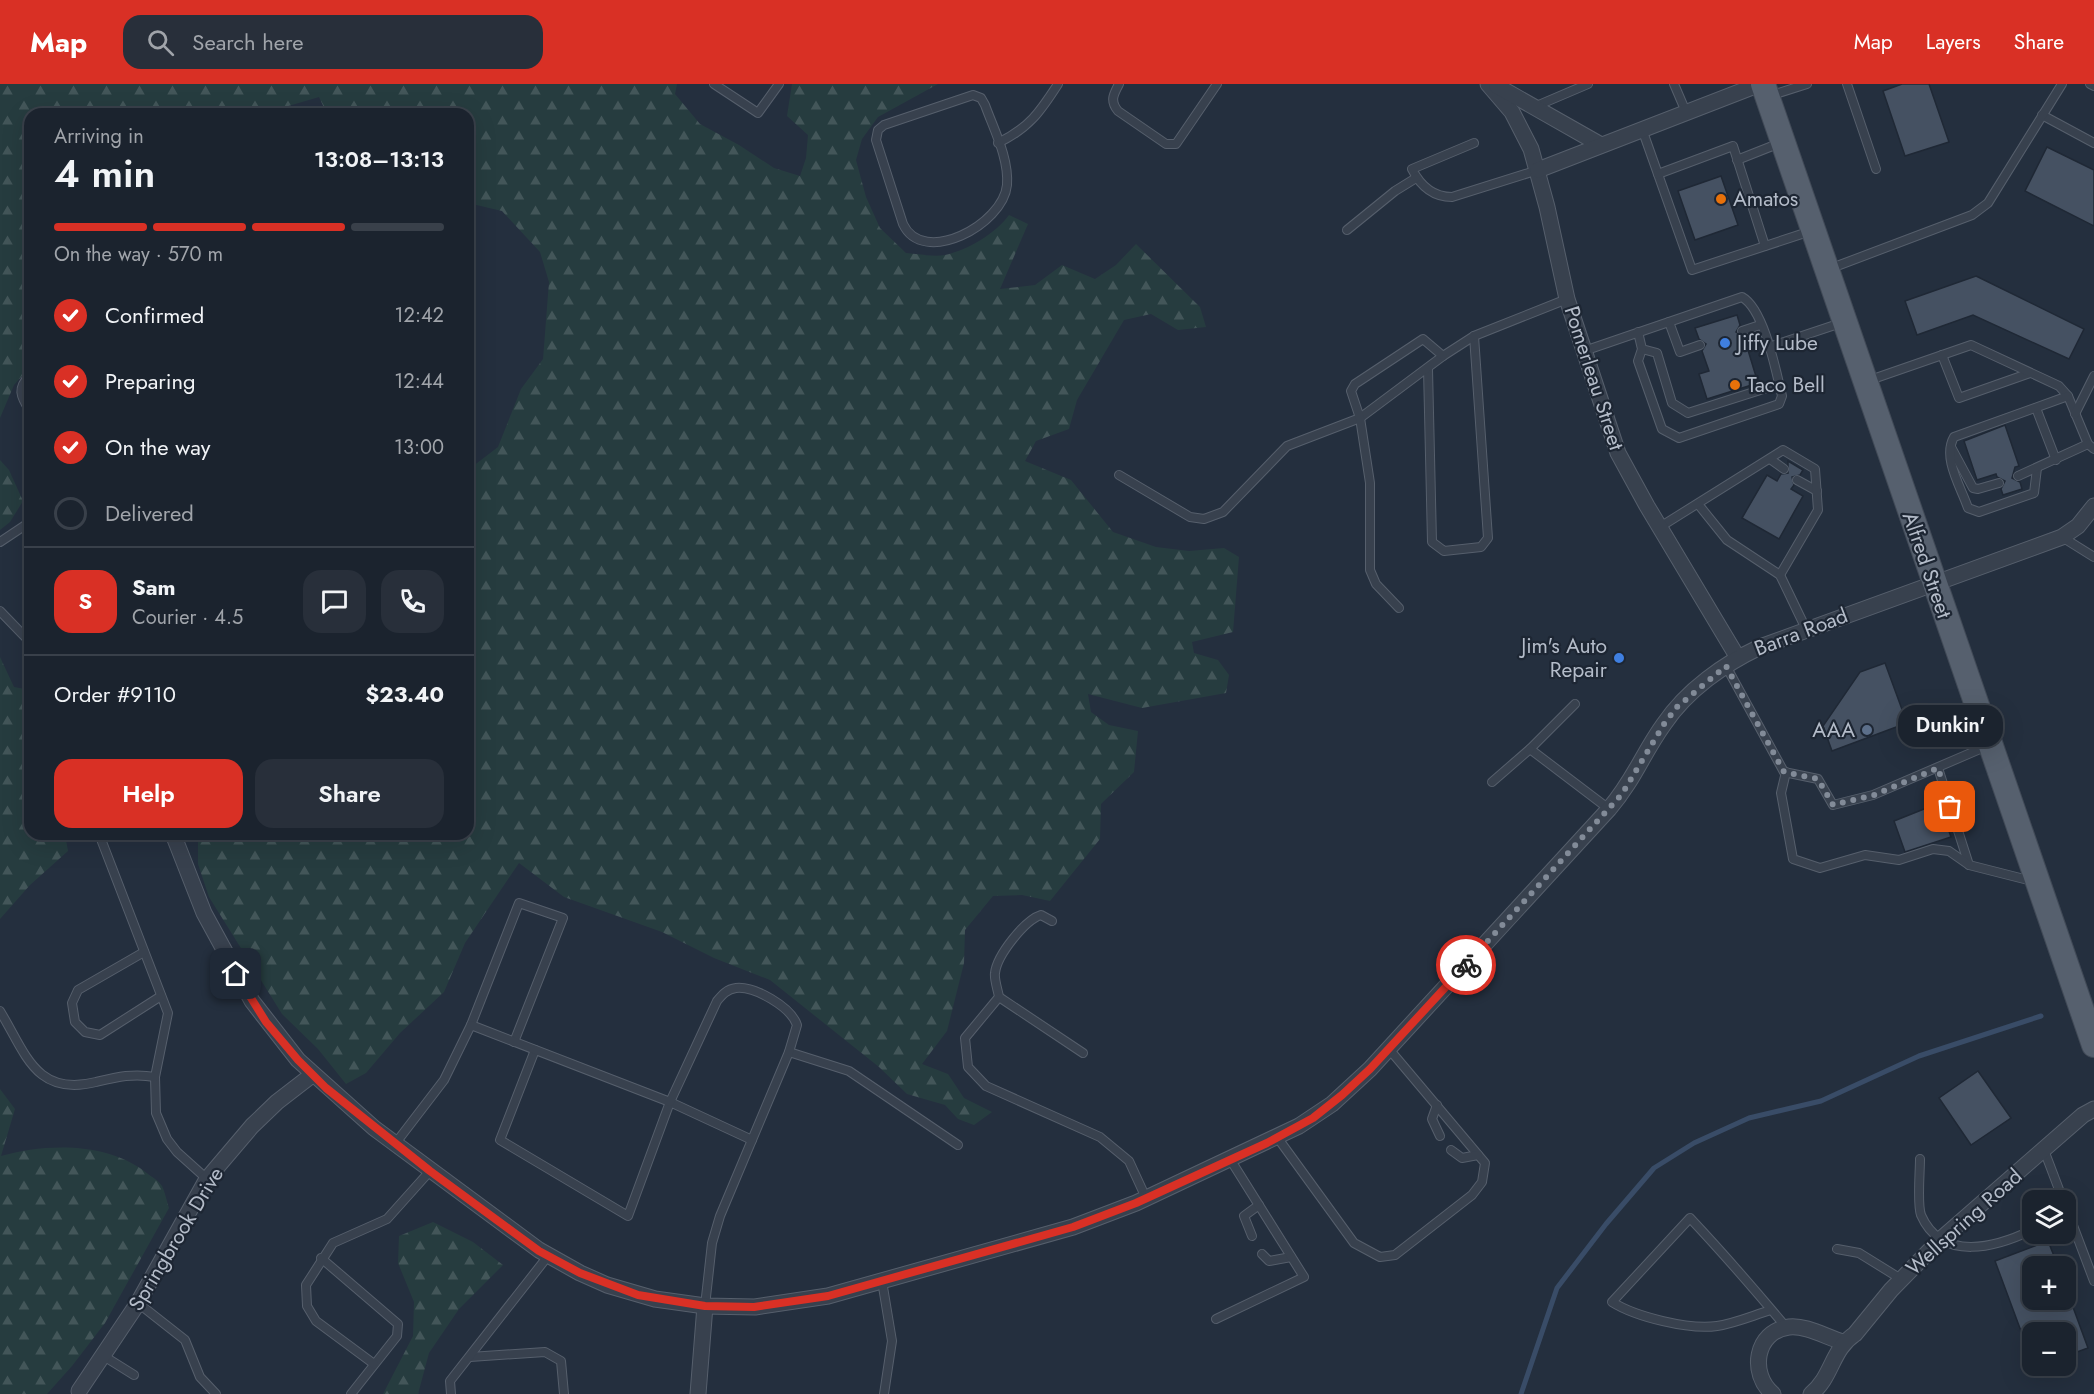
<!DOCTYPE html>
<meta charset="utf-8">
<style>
body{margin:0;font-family:Jost,sans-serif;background:#282f3a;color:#f1f3f6;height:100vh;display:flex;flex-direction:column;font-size:22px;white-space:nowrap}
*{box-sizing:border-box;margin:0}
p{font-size:20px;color:#a0a4aa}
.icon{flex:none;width:33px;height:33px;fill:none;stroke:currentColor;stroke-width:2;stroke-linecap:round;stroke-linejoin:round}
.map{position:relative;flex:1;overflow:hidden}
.side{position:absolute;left:24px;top:24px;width:450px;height:732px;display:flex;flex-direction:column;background:#1b232e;border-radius:18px;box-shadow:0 6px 24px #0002,0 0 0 2px #39404a}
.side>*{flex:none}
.tools{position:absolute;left:2022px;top:1106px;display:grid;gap:12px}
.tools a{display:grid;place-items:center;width:54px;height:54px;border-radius:12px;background:#1b232e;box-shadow:0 6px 24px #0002,0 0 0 2px #39404a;font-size:30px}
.pin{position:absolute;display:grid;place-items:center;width:51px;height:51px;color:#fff;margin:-26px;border-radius:12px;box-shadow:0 3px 9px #0006}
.courier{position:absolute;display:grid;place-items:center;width:60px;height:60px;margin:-30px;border:4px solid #d93025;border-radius:50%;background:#fff;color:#222;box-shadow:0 2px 8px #0007}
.bubble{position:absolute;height:42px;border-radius:18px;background:#1b232e;box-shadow:0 6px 24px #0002,0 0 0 2px #39404a;font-size:20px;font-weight:600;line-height:42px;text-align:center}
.headline em{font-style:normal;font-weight:600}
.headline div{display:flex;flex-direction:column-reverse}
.headline{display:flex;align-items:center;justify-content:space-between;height:102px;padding:0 30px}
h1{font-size:39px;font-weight:600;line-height:45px}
.bar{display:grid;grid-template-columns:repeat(4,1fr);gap:9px 6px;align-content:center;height:72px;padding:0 30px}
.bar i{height:8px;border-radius:4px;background:#39404a}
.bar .current{background:#d93025}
.bar p{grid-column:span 4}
.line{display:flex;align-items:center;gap:15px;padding:0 30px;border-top:2px solid #39404a}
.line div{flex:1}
.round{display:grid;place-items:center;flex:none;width:63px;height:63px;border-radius:18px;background:#282f3a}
ol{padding:0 30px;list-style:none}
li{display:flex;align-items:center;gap:18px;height:66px}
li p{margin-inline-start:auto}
li .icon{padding:6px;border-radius:50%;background:#d93025;color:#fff;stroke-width:4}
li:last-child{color:#a0a4aa}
li i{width:33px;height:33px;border:3px solid #39404a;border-radius:50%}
.button{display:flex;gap:12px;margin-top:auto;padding:12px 30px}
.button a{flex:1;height:69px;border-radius:18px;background:#d93025;color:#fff;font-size:24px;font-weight:600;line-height:69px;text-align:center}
.button a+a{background:#282f3a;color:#f1f3f6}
header{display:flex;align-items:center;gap:36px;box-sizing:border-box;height:84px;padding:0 30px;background:#d93025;color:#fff}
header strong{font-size:28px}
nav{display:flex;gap:33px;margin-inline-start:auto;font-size:21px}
.search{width:420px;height:54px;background:#282f3a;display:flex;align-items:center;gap:15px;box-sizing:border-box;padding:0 21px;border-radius:18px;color:#a0a4aa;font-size:22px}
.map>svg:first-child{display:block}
</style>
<header>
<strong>Map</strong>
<div class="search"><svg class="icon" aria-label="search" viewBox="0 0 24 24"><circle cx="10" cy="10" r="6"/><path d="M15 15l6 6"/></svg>Search here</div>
<nav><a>Map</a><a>Layers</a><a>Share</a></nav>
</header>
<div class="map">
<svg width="2094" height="1310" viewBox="0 0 2094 1310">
<defs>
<pattern id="forest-firs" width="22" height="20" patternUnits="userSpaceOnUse" patternTransform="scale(1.5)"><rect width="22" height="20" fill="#263c3f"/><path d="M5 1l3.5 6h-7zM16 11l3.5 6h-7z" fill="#435659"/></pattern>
</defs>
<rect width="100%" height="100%" fill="#242f3e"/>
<g fill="url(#forest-firs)">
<path d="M0,0H677L675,10L700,40L739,61L774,84L800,92L806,74L808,51L787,32L792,0H938L878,33L862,55L856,76L866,113L880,144L906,169C918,170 934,173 945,171C968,166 996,149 1009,131L1028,140L1000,205L1035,201L1062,181L1095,195L1116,181L1136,160L1200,223L1206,243L1178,246L1151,230L1124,236L1077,316L1069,345L1036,357L1025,377L1071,396L1113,448L1156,463L1189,467L1224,464L1239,473L1233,548L1192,558L1194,569L1218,576L1229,591L1226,609L1142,624L1088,610L1091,628L1109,641L1138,647L1134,688L1101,720L1100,755L1050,817L1022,811L993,812L965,846L964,879L947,947L922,980L948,990L964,1014L992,1028L974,1041L958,1035L945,1021L907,1010L879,983L770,896L714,874L662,848L564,813L519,779L465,859L444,908L400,949L366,989L346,1000L318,965L282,930L209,813L198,780V753L200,750H468V386L498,363L521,305L543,275L549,198L540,168L502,127L468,119V30H327L319,13L285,23L278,30H30V283L14,301L0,334Z"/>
<path d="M0,376L9,386L23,417L10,438L0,446Z"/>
<path d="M0,573L14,603L30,606V750H65L68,767L30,801L0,835Z"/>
<path d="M0,1005L15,1025L1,1072C47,1059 109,1058 148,1090C152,1093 159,1097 162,1102C165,1108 167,1118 169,1124L105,1239L72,1282L47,1310H0Z"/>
<path d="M433,1138L473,1158L503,1181L459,1225L429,1269L418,1310H383L413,1252L414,1218L398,1179L399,1152Z"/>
</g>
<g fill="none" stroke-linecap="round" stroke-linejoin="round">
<path stroke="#394c67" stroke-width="5" d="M1521,1310L1557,1204L1606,1140L1654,1084L1694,1059L1749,1034L1821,1017L1919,972L2041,932"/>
</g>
<g fill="#455162" stroke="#1f2835" stroke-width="1.5">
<path d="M1902,0H1929L1949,58L1905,72L1883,7Z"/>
<path d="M2047,63L2094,86V142L2025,107Z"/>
<path d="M1721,92L1738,141L1695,156L1678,107Z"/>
<path d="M1976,192L2084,245L2069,275L1973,231L1917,251L1905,217Z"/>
<path d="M1737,231L1740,241L1736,248L1744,253L1758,299L1707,315L1699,290L1709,287L1702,267L1706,260L1699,255L1695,244Z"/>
<path d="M2005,341L2019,382L2015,383L2012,394L2020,398L2022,405L2003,411L2001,405L2005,397L1997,393L1996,390L1977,396L1964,357Z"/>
<path d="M1788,377L1803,386L1800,391L1792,393L1794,401L1791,405L1803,412L1779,455L1742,434L1767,391L1777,397L1781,390L1788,389Z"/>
<path d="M1885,579L1907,639L1832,667L1823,642L1860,588Z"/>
<path d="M1939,719L1951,753L1905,768L1894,737Z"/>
<path d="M1978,987L2011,1034L1971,1061L1939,1014Z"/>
<path d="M2048,1157L2058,1182H2032V1215H2070L2088,1264L2066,1272V1248H2032L2031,1274L1995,1177Z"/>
</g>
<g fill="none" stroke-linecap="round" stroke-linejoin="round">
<g stroke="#565f6c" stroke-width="10">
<g id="service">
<path d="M714,0L758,29L779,0"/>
<path d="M1119,0C1113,11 1110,17 1118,27L1166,60H1176L1217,0"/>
<path d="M1674,0L1686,28"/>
<path d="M1847,0L1876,85"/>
<path d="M2090,0L2094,2"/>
<path d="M973,11L981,14L985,21C994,46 1009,74 1007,101C1003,141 923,183 903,140L876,56L878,46L884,41Z"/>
<path d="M1769,12L1807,0"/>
<path d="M1534,23L1588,0"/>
<path d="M2042,31L2094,59"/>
<path d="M1642,45L1692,186L1811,147"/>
<path d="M998,59C1029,44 1040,28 1058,0"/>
<path d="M1474,59L1412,85C1420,101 1433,113 1452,113L1538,86"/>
<path d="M1737,76L1780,59"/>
<path d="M1658,90L1733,62L1765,162"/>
<path d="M1347,146L1395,107L1416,94"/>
<path d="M1829,185L1972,131L1988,119L2062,0"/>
<path d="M1669,238L1680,268L1700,261"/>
<path d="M1742,247L1760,241"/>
<path d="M1769,263L1841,239"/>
<path d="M1642,265L1657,269L1672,319L1688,329L1779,300"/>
<path d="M1584,267L1742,213C1764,225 1776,287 1782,312L1779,320L1679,354L1662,345L1638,277L1642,265L1638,248"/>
<path d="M1942,271L1959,314L2030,289"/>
<path d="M1428,285L1432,458L1444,467L1481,463L1488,454L1474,252"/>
<path d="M30,291C17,304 20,312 30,327"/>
<path d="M1870,296L1971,261L2059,302L2068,312L2088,360L2094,365"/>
<path d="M2036,324L2056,376"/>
<path d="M2075,330L2094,292"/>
<path d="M1951,363L1973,404L1978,405L1999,399"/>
<path d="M1770,375L1784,385"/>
<path d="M2037,384L2034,409L1979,428L1968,424C1961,403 1942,374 1954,353L2068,312"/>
<path d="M1119,391L1190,433L1204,435L1223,428L1287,362L1360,334L1443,272L1474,252L1567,215"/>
<path d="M2018,392L2088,360"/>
<path d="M1797,396L1817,407"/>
<path d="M1698,420L1727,456L1780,491L1806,545"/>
<path d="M1660,443L1783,366L1815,385L1818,426L1780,491"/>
<path d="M2062,453L2094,473"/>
<path d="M0,458L30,438"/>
<path d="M1399,524L1376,500L1370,486V399L1360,334L1351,307L1355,300L1423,255L1443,272"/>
<path d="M0,527L30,558"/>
<path d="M1726,582L1784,688L1818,695L1833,721L1873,711L1987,662"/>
<path d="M1575,620L1530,665L1609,725"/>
<path d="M1938,684L1969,781"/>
<path d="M1786,688L1781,709L1793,775L1820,784L1865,771L1899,776L1933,765L1949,767L1969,781L2032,797"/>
<path d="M1492,698L1530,665"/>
<path d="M99,750L168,929L155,993L156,1029L167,1055L177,1068L207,1095"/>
<path d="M1052,837L1041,831C1025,836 997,871 995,889C994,896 998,906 999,913L965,954L968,983L986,1002L1100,1053L1129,1077L1146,1114"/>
<path d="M144,868L78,906L72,919L75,938L85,948L100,951L161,912"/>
<path d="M999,913L1083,969"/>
<path d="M0,927C26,970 36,1013 96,998C117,993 133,989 155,993"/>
<path d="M471,941L519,819L563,834L514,958"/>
<path d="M535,966L500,1056L628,1132L670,1018L752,1056"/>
<path d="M789,968L849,987L958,1061"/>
<path d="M1437,1021L1432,1035L1440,1052"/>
<path d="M1277,1053L1354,1159L1380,1173L1395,1171L1472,1111L1482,1098L1485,1079L1389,965"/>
<path d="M395,1060L444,996L471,941L670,1018L717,917C722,911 727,905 736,904C755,902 791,923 797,941L789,968L720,1132L712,1159L705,1222"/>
<path d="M1451,1066L1462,1074L1478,1071"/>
<path d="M2044,1066L2063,1116"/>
<path d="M1920,1075C1920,1088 1917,1120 1921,1131C1942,1179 1997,1163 2032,1146"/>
<path d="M2066,1123L2094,1197"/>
<path d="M1252,1152L1244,1132L1259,1121"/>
<path d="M1837,1165L1859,1169L1901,1195"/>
<path d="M1262,1170L1269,1177L1291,1173"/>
<path d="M321,1174L398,1240L397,1252L351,1310"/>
<path d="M882,1197L892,1257L884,1310"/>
<path d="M138,1219L185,1256L200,1293L216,1310"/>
<path d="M1771,1226C1754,1231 1736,1239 1717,1242C1689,1246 1636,1233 1612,1218L1690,1134C1723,1169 1755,1206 1786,1243"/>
<path d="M1216,1235L1304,1193L1230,1075"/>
<path d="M102,1271L134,1291"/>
<path d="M470,1273L545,1268L561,1277L564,1310"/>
<path d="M374,1280L316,1237L307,1222L306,1201L333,1159L387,1135L430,1087"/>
<path d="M451,1310L450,1297L548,1172"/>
</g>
</g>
<g stroke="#565f6c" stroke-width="17">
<g id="minor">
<path d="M1488,0L1512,28L1531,65L1547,123L1567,215L1618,369L1647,422L1738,574"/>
<path d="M1497,2L1601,61"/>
<path d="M1538,86L1760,0"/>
<path d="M173,750L204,829L252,917L298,976L374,1044L539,1166L580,1189L607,1201L655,1215L705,1222L755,1223L828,1212L1073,1143L1136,1119L1299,1042L1332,1020L1370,985L1609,725C1634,696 1643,669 1664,640C1687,606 1724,580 1760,563L2062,453L2078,442L2094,422"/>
<path d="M79,1307L138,1219L207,1095L252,1042L277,1018L312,991"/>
<path d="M698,1310L705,1222"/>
<path d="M1773,1310C1749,1290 1755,1247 1789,1243C1806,1241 1826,1253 1843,1258"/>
<path d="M1811,1310C1833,1292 1831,1266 1855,1250L1891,1206L1940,1156L2083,1031L2094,1025"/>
</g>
</g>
<g stroke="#414a57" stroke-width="26">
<path id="primary" d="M1763,0L2094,961"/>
</g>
<use href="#service" stroke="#38414e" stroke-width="8"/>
<use href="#minor" stroke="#38414e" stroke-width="15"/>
<use href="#primary" stroke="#56606e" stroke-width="24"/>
</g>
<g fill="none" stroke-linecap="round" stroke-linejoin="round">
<path stroke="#828b98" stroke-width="6" stroke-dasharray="0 10.8" d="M1466,881L1622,710L1664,640L1677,623L1726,582L1784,688L1818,695L1833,721L1874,711L1938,684L1950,723"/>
<path stroke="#d93025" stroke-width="8" d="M236,890L266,938L298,976L326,1004L430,1087L539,1167L580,1189L638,1211L705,1222L754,1223L828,1212L1073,1143L1136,1119L1267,1059L1313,1034L1342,1011L1370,985L1466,881"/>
</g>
<g fill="#e8710a" stroke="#1d2633" stroke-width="2">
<circle cx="1721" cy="115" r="6"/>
<circle cx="1735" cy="301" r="6"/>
</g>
<g fill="#3f7fe0" stroke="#1d2633" stroke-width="2">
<circle cx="1725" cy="259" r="6"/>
<circle cx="1619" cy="574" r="6"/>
</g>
<circle fill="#5c6f8a" stroke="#1d2633" stroke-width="2" cx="1867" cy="646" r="6"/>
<g text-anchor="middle" stroke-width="4.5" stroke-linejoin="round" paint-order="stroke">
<g font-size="21" fill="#b4bcc9" stroke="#1d2633" text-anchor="start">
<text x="1733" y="122">Amatos</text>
<text x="1737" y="266">Jiffy Lube</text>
<text x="1747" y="308">Taco Bell</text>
<text x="1607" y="569" text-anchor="end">Jim's Auto<tspan x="1607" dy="24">Repair</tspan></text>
<text x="1855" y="653" text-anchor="end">AAA</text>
</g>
<g font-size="21" fill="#b4bcc9" stroke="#1d2633">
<text transform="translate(1594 294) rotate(72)" y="7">Pomerleau Street</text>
<text transform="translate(1927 481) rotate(71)" y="7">Alfred Street</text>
<text transform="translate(1801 548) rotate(-21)" y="7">Barra Road</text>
<text transform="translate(1964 1138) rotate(-42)" y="7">Wellspring Road</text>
<text transform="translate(176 1155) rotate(-59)" y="7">Springbrook Drive</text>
</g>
</g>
</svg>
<div class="tools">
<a><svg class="icon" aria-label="layers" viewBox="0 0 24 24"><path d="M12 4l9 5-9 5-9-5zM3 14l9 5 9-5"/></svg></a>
<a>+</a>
<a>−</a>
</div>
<div class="pin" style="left:1950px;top:723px;background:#ea580c"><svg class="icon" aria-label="bag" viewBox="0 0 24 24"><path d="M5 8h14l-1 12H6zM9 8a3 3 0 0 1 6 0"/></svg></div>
<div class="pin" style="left:236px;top:890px;background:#1f2937"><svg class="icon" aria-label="home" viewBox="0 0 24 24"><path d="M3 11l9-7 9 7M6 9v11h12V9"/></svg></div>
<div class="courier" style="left:1466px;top:881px"><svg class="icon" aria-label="bike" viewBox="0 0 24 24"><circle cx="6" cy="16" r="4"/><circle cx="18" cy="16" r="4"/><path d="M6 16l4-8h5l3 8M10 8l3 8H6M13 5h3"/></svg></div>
<div class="bubble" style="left:1898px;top:621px;width:105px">Dunkin'</div>
<section class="side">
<div class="headline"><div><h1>4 min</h1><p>Arriving in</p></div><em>13:08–13:13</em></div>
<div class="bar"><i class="current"></i><i class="current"></i><i class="current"></i><i></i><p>On the way · 570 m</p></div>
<ol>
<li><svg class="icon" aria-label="check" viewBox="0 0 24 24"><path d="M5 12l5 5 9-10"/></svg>Confirmed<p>12:42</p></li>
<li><svg class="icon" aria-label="check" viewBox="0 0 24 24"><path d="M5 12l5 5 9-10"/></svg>Preparing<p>12:44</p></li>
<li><svg class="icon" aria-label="check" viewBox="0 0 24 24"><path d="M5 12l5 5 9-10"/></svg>On the way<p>13:00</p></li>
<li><i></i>Delivered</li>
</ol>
<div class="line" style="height:108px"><b class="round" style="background:#d93025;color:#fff">S</b><div><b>Sam</b><p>Courier · 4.5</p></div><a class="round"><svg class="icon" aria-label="chat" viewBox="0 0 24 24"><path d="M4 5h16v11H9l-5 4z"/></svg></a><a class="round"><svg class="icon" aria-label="phone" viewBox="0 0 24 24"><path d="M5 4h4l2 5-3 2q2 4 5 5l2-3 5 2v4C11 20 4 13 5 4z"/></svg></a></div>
<div class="line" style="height:78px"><div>Order #9110</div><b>$23.40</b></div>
<div class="button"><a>Help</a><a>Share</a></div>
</section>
</div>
